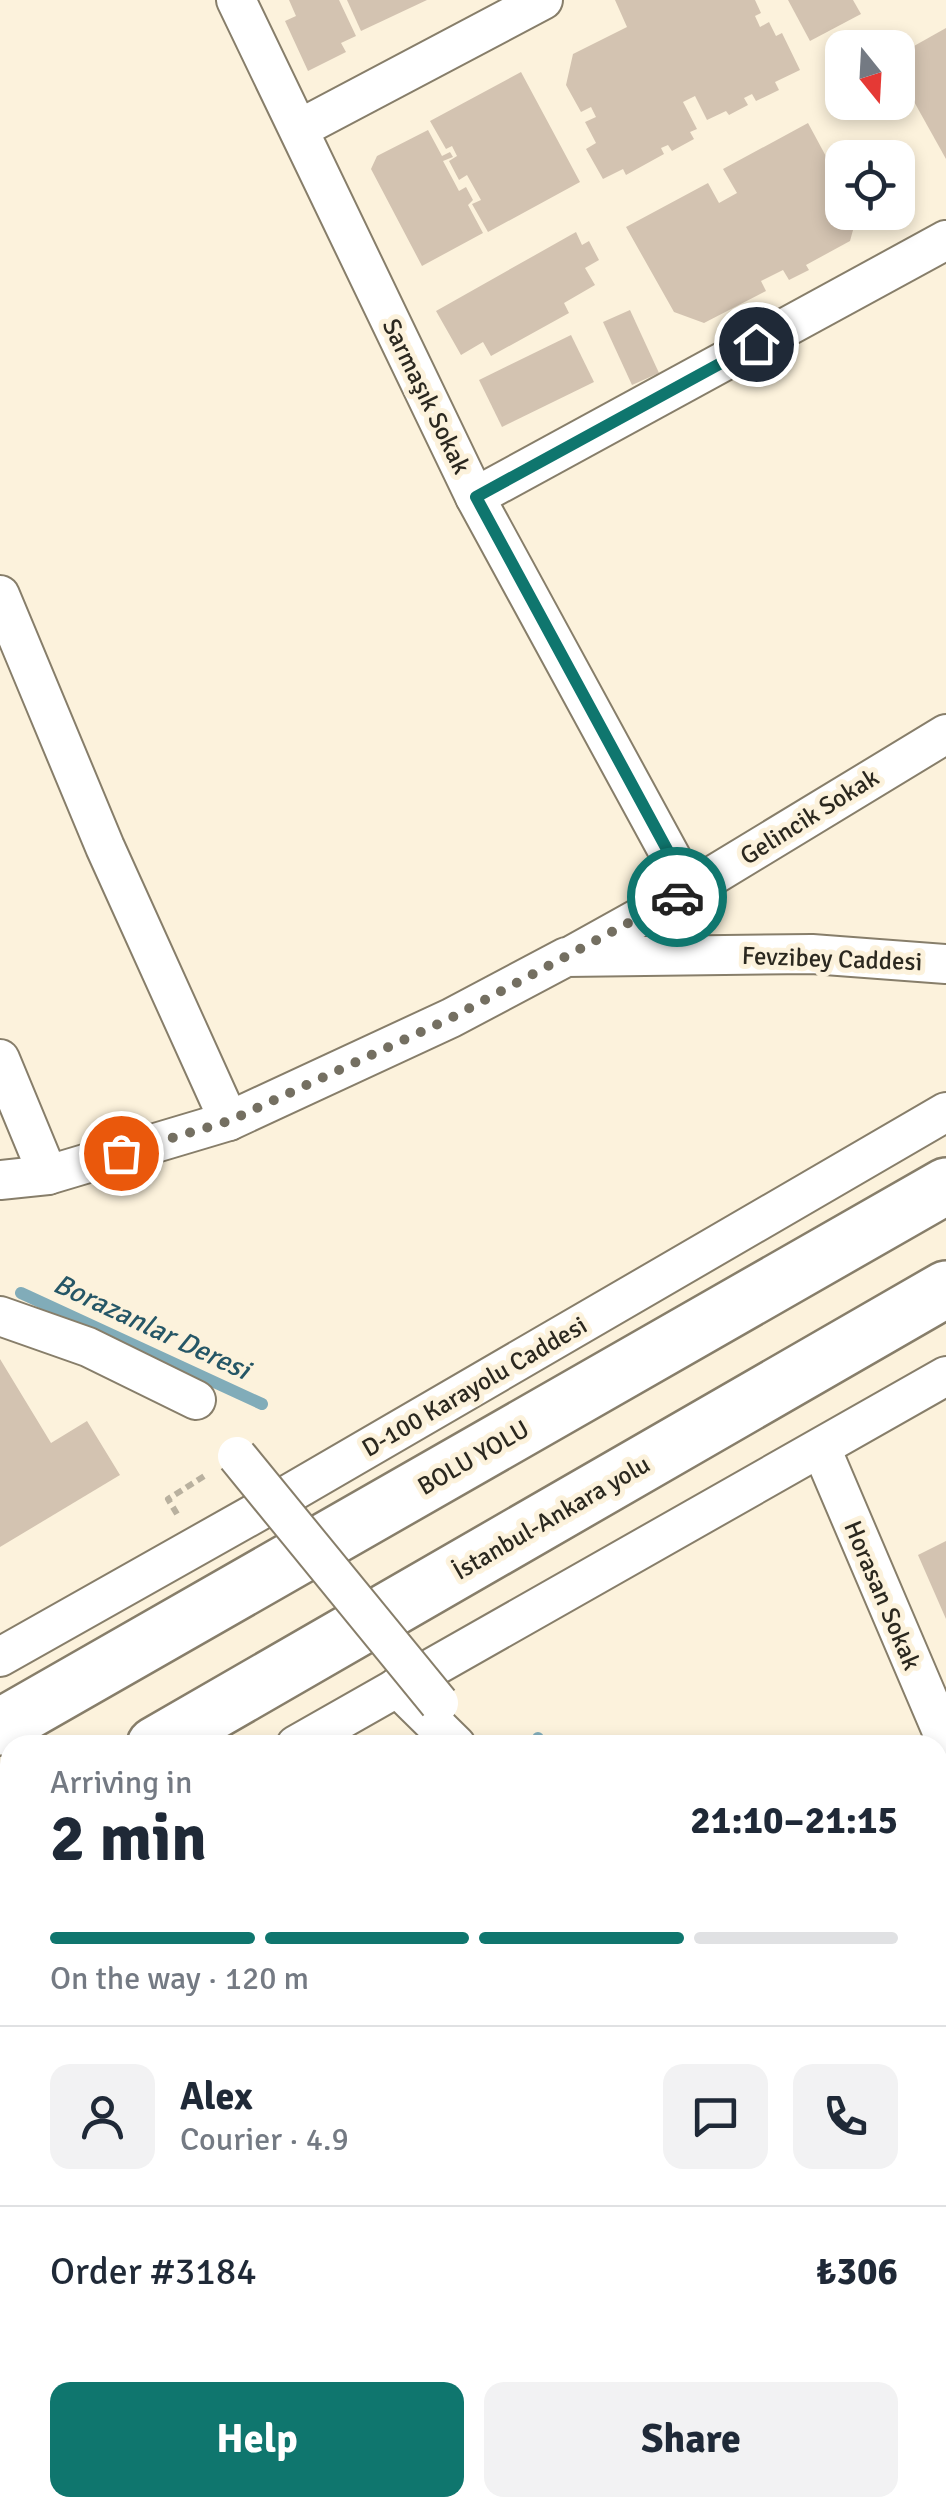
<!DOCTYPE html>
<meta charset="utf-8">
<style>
body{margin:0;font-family:Signika,sans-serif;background:#f2f2f3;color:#1f2937;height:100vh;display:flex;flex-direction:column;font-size:38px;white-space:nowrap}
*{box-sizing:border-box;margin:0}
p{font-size:32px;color:#747a83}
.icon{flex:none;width:55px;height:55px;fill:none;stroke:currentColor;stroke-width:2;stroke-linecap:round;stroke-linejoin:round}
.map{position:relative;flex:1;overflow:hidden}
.drawer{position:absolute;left:0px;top:1735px;width:948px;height:782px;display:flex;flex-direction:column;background:#fff;border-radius:30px 30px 0 0;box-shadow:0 5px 15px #0003}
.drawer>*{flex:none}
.needle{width:65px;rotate:162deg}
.buttons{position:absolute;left:825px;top:30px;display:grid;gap:20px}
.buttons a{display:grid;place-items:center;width:90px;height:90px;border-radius:20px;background:#fff;box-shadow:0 5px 15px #0003;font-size:50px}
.pin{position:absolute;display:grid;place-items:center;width:85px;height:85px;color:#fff;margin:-42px;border:5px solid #fff;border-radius:50%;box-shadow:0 2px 10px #0007}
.courier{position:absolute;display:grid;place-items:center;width:100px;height:100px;margin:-50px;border:8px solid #0f766e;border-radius:50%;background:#fff;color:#222;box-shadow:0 2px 12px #0007}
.overview em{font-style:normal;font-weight:700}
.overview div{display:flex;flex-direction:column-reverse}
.overview{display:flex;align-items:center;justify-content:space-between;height:170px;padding:0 50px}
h1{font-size:65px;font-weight:700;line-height:75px}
.bar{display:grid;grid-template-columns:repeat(4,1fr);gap:15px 10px;align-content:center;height:120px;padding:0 50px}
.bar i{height:12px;border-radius:8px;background:#e0e1e3}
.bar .selected{background:#0f766e}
.bar p{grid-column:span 4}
.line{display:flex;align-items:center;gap:25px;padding:0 50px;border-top:2px solid #e0e1e3}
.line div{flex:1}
.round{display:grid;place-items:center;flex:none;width:105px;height:105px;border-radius:20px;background:#f2f2f3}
.button{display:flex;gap:20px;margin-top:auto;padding:20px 50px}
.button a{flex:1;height:115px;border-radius:20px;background:#0f766e;color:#fff;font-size:40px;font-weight:700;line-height:115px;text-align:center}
.button a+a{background:#f2f2f3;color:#1f2937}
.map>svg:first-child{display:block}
</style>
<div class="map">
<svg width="946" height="2516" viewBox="0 0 946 2516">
<rect width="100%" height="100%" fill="#fcf2dc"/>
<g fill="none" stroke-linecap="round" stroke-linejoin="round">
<g stroke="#81acb9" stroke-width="12">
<path d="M21,1293L262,1404"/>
<path d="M538,1738L541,1745"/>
<path d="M938,2421L946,2432"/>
</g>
</g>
<g fill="#d3c3b1">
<path d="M289,0H339L356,36L341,43L346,52L308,71L285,21L296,16Z"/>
<path d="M347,0H427L361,31Z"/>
<path d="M615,0H755L761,13L755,16L760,27L769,22L776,36L782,33L800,70L775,82L779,90L756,101L752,94L744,98L748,105L729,115L726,111L707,120L695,96L683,102L697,129L690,132L694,139L672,151L668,145L661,148L664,154L626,175L623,169L603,179L586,149L596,143L585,122L596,117L591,107L581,112L566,85L573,54L627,27Z"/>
<path d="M788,0H853L861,14L810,41Z"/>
<path d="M946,28V159L898,73V55Z"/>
<path d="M521,72L580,182L488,232L472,204L481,200L467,175L459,180L449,161L457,156L452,146L446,149L430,121Z"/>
<path d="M808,123L842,186V212H858L850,241L806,265L809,270L789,280L783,270L761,281L766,291L704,323L674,312L626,227L708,183L719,203L737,193L723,169Z"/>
<path d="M428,130L442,156L450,152L453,157L443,161L459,191L466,187L473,200L468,205L483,233L422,266L371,169L377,156Z"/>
<path d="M576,232L582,245L589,241L599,260L585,268L595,285L564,303L569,313L491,356L483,342L461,355L436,311Z"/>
<path d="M630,310L659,373L632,385L603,322Z"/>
<path d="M571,335L594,382L502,427L479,380Z"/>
<path d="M0,1359L51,1443L87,1421L120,1475L0,1547Z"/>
<path d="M946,1541V1619L918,1555Z"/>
<path d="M58,2508H249L255,2516H56L52,2513Z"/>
<path d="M582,2508H757L741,2516H587Z"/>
</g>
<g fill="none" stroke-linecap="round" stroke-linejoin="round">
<g stroke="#877e6a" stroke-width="42">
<g id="street">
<path d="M236,0L475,497L689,890"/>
<path d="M299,129L543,0"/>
<path d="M475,497L946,240"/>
<path d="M0,595L105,847L229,1121"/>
<path d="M574,954L689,890L946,734"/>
<path d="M0,1059L48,1175L229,1121L451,1018L566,957L812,954L946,964"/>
<path d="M0,1180L48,1175"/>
<path d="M0,1316L88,1347L196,1400"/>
<path d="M821,1448L946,1741"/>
<path d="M0,1657L275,1502L946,1112"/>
<path d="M397,1687L456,1745"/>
<path d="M296,1745L946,1376"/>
<path d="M0,1915L10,1909"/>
<path d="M938,1933L946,1928"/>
<path d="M0,2441L10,2436"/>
<path d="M523,2508L528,2516"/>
<path d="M859,2508L863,2516"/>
</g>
</g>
<g stroke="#877e6a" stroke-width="60">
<g id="highway">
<path d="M0,1727L946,1186"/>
<path d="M155,1745L946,1289"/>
<path d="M0,1835L10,1829"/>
</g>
</g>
<path stroke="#b9b19f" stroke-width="6" stroke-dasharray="8 5" stroke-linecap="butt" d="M177,1514L168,1499L206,1475"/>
<use href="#street" stroke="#fff" stroke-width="38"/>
<use href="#highway" stroke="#fff" stroke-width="55"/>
<g stroke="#877e6a" stroke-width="42" stroke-linecap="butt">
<path id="street-bridge" d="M237,1456L439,1703"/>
</g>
<use href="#street-bridge" stroke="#fff" stroke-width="38"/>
</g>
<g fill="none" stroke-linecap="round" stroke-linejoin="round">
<path stroke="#746f61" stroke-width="10" stroke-dasharray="0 18" d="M121,1153L229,1121L451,1018L677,897"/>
<path stroke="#0f766e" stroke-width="12" d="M677,897L689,890L476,497L756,344"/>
</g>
<g text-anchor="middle" stroke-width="10" stroke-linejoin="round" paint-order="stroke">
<g font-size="25" fill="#2b281f" stroke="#fcf2dc">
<text transform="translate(427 396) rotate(64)" y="9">Sarmaşık Sokak</text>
<text transform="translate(809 816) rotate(-32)" y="9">Gelincik Sokak</text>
<text transform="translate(832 958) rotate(2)" y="9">Fevzibey Caddesi</text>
<text transform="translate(474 1386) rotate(-30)" y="9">D-100 Karayolu Caddesi</text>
<text transform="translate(473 1457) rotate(-30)" y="9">BOLU YOLU</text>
<text transform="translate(551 1517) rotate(-30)" y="9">İstanbul-Ankara yolu</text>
<text transform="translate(883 1595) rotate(67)" y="9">Horasan Sokak</text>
</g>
<g font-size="28" font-style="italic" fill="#255666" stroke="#fcf2dc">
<text transform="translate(152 1326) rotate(25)" y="10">Borazanlar Deresi</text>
</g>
</g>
</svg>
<div class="buttons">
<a><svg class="needle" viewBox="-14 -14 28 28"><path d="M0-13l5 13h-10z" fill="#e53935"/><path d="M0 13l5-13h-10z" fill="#747a83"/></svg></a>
<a><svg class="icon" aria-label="locate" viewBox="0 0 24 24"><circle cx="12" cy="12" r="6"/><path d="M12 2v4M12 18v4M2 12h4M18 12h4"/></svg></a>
</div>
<div class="pin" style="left:121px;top:1153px;background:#ea580c"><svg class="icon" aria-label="bag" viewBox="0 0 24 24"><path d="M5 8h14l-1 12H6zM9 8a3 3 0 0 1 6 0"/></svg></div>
<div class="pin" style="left:756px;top:344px;background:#1f2937"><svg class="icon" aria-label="home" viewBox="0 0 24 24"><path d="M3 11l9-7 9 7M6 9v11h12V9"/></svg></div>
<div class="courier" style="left:677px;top:897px"><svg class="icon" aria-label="car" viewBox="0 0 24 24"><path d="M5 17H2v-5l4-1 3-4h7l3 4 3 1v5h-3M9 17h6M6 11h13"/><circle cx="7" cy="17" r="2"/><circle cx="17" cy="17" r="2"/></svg></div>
<section class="drawer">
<div class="overview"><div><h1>2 min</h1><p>Arriving in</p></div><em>21:10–21:15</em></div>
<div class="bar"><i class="selected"></i><i class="selected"></i><i class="selected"></i><i></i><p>On the way · 120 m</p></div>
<div class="line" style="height:180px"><a class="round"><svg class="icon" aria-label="person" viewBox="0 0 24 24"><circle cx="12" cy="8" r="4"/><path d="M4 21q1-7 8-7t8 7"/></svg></a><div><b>Alex</b><p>Courier · 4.9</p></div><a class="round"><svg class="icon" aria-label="chat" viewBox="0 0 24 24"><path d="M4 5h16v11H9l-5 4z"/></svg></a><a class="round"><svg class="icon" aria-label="phone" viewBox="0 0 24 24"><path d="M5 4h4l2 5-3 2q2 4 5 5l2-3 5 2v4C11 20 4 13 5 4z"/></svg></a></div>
<div class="line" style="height:130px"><div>Order #3184</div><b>₺306</b></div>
<div class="button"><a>Help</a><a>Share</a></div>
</section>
</div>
